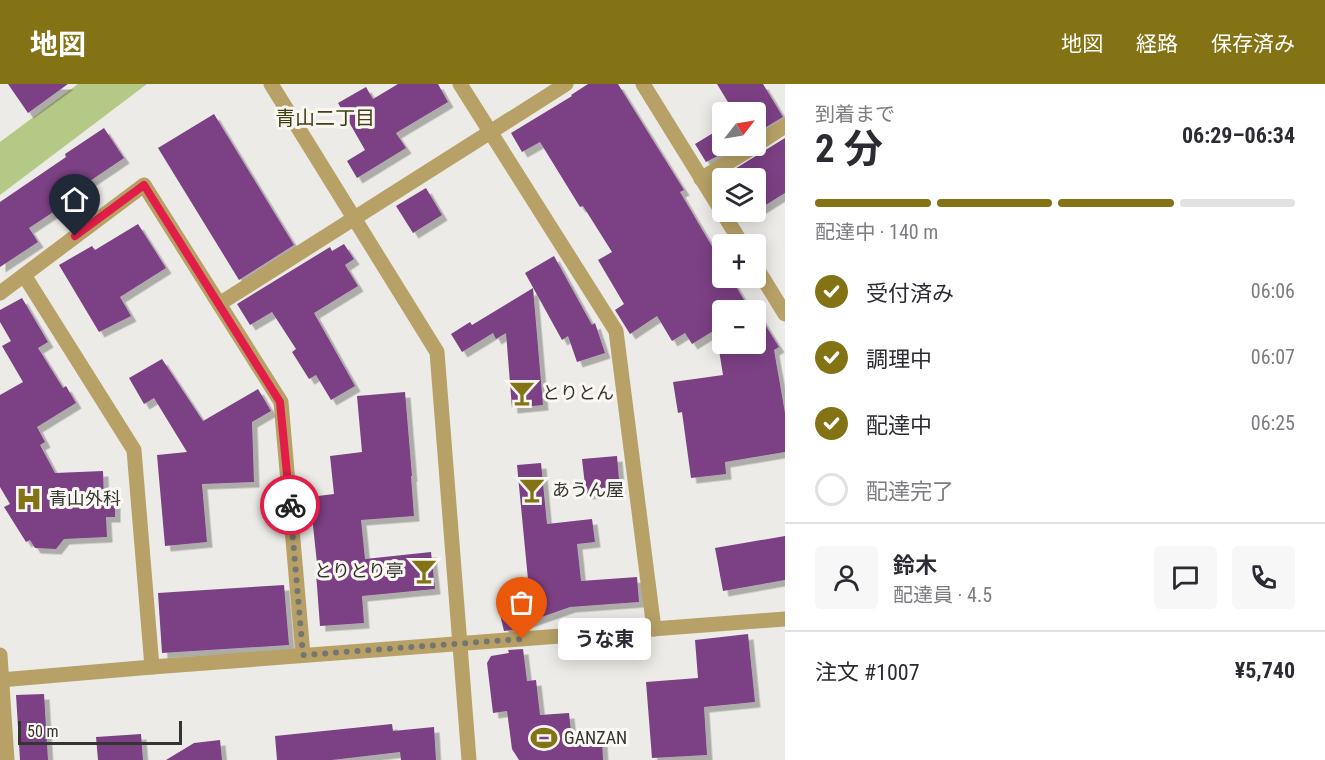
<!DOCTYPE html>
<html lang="ja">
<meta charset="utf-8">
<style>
body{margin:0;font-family:"Roboto Condensed","Noto Sans JP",sans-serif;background:#f7f7f7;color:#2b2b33;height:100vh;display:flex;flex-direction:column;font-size:22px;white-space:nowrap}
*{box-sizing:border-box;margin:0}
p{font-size:20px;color:#7c7c81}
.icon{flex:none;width:33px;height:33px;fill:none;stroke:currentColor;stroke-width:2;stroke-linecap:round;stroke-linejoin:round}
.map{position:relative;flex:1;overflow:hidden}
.sheet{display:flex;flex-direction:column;background:#fff;width:540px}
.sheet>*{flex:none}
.needle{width:39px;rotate:59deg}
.controls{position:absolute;left:712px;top:18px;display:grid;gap:12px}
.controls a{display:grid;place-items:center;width:54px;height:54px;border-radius:6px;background:#fff;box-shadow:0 3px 15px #0003;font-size:30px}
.scale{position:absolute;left:18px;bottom:15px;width:164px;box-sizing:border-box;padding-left:6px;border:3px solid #353432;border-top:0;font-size:16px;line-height:21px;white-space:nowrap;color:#353432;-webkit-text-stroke:4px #fbf8f4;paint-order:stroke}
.pin{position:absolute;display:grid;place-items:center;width:51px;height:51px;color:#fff;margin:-62px -26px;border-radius:50% 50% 50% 0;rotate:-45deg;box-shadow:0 0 6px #0007}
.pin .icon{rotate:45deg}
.courier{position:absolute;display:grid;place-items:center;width:60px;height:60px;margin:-30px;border:4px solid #e11d48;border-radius:50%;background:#fff;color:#222;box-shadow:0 2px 8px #0007}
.bubble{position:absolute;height:42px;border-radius:6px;background:#fff;box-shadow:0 3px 15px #0003;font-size:20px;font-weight:700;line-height:42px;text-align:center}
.overview em{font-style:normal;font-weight:700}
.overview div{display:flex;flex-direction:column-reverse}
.overview{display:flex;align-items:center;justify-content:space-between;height:102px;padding:0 30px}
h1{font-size:39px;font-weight:700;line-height:45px}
.bar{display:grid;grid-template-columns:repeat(4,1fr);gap:9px 6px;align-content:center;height:72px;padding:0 30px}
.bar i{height:8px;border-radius:4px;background:#e1e1e2}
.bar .active{background:#847315}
.bar p{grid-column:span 4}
.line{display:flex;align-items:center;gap:15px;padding:0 30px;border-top:2px solid #e1e1e2}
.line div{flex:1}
.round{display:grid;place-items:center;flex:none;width:63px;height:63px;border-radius:6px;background:#f7f7f7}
ol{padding:0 30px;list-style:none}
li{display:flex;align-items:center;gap:18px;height:66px}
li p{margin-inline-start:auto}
li .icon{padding:6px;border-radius:50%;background:#847315;color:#fff;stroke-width:4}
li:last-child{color:#7c7c81}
li i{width:33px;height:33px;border:3px solid #e1e1e2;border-radius:50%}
header{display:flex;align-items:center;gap:36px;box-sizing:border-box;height:84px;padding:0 30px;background:#847315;color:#fff}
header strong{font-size:28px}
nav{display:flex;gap:33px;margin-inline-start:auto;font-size:21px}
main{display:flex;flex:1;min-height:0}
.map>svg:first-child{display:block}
</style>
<header>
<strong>地図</strong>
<nav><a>地図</a><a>経路</a><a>保存済み</a></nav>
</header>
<main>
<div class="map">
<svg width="785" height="676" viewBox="0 0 785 676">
<defs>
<filter id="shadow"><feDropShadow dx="5.5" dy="5.5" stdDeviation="0" flood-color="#0004"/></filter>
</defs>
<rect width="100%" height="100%" fill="#edebe7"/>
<path fill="#b4c985" d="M78,0H147L0,111V58Z"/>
<g fill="#7b4184" filter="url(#shadow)">
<path d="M8,0H68L28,29Z"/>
<path d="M398,0H438L448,18L396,49L406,64L357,94L347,77L365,66L338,19L366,3L373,15Z"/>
<path d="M588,0H618L684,106L680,108L723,181V194H731L750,226H723V241L692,260L685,249L672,257L657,232L630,250L615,226L624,220L598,176L612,168L583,122L580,123L540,58L522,68L511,49L572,12L571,11Z"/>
<path d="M717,0H763L783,33L756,49V28H734Z"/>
<path d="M214,30L294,161L239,196L158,64Z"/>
<path d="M723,43V62H737L706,78L695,60Z"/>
<path d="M104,44L124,74L81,103L93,122L71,137L61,123L29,144L38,158L0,183V118L66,73L65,70Z"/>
<path d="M785,54V109L756,127V94H727L725,91Z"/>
<path d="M426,104L442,131L413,149L396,122Z"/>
<path d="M138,140L166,184L120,213L131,232L99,248L59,181L92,162L95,166Z"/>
<path d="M344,160L354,175L345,181L358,202L314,229L355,302L331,316L316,291L309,295L292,268L296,265L272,228L250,241L237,220L330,163L332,167Z"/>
<path d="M554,172L592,241L595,239L605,269L577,278L568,252L562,256L525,189Z"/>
<path d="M533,204L543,321L512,324L506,249L496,255L493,249L462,268L451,250L470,238L472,241Z"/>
<path d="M22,214L48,258L38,264L63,304L66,302L76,319L37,343L45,358L40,361L55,389L103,387L104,416H115V433H106L107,453L64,455L56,465L35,464L30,456L26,458L4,423L10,420L0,403V311L23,298L2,262L11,257L0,238V226Z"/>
<path d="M756,226L779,263L774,266L785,329V368L725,378L726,390L691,394L682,328L678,329L673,298L723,291L718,260H756Z"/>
<path d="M162,275L203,337L258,305L271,327L252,338L254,398L202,400L207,458L165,462L157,371L187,368L154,314L144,320L129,294Z"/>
<path d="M405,308L412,392H411L414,432L361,436L365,475L431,468L435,505L362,512L364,539L320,542L316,489H318L310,413L334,410L330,372L362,368L357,312Z"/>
<path d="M617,372L620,407L586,410L582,375Z"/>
<path d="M541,379L547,440L592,435L595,458L577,460L581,497L637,493L639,518L570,523L519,541L520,545L504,547L497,518L524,512L523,509L529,506L517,381Z"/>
<path d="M785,452V496L723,507L715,464Z"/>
<path d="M284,501L289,561L162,569L158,509Z"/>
<path d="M748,550L755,618L704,623L707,671L652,674L646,598L698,594L695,556Z"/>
<path d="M523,565L527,597L536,596L540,631L569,629L572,657L602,654L603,676H519L512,665L507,627L493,629L487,579L491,572L509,569L508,566Z"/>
<path d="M44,610L48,676H20L16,611Z"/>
<path d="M392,640L393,647L434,643L436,676H401L400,668L332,676H277L275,652Z"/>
<path d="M141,650L143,676H98L96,653Z"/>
<path d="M220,656L222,676H166L194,659Z"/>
</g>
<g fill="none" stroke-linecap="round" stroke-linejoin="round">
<g stroke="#b7a166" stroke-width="15">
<path d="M460,0L616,247L654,545"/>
<path d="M643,0L742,160"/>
<path d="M756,61L785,42"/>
<path d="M701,95L755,62"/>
<path d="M756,183L785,230"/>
<path d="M24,191L134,366L152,583"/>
<path d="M0,209L144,101L281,318L303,571"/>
<path d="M219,220L566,0"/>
<path d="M0,571L7,676"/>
<path d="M0,596L152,583L785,535"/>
</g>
<path stroke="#b7a166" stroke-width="15" d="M271,0L437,268L469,676"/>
</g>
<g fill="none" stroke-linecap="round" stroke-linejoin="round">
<path stroke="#757471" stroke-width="6" stroke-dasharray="0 10.8" d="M290,421L303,571L522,555"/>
<path stroke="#e11d48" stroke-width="8" d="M75,152L144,101L280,318L290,421"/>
</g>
<defs>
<g id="bar-bare" transform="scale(2.07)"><path d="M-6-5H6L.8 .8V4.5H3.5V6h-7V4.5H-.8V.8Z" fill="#847315" stroke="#fbf8f4" stroke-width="2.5" paint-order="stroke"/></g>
<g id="hospital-bare" transform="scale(2.07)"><path d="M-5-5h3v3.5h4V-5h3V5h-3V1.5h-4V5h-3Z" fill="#847315" stroke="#fbf8f4" stroke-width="2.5" paint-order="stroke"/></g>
<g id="stadium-bare" transform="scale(2.07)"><path d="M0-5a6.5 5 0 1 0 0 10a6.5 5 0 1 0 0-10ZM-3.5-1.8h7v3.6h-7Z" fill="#847315" stroke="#fbf8f4" stroke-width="2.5" paint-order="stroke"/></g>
</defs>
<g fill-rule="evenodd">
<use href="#bar-bare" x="522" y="309"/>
<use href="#bar-bare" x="532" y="406"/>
<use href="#hospital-bare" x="29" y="415"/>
<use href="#bar-bare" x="424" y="487"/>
<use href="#stadium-bare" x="544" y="654"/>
</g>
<g text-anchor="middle" stroke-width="6" stroke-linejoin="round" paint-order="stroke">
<g font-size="18" fill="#353432" stroke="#fbf8f4" text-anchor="start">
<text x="542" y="315">とりとん</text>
<text x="552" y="412">あうん屋</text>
<text x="49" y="421">青山外科</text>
<text x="404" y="493" text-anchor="end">とりとり亭</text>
<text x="564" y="660">GANZAN</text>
</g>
<g font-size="20" fill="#443c12" stroke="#fbf8f4">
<text x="325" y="41">青山二丁目</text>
</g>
</g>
</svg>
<div class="controls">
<a><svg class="needle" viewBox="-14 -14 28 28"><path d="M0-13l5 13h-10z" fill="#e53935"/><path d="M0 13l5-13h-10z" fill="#7c7c81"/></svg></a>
<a><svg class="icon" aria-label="layers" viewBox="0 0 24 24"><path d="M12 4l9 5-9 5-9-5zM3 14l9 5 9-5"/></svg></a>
<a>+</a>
<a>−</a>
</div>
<div class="scale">50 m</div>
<div class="pin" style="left:522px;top:555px;background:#ea580c"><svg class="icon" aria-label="bag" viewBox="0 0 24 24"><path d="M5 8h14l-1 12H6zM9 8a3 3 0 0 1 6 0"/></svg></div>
<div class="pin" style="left:75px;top:152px;background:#1f2937"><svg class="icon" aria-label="home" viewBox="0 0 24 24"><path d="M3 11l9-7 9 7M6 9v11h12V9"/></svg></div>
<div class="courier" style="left:290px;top:421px"><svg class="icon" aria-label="bike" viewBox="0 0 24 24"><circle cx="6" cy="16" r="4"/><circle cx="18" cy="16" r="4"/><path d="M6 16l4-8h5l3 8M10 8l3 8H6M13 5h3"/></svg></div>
<div class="bubble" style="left:558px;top:534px;width:93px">うな東</div>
</div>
<section class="sheet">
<div class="overview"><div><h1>2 分</h1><p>到着まで</p></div><em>06:29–06:34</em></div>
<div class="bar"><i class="active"></i><i class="active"></i><i class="active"></i><i></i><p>配達中 · 140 m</p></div>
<ol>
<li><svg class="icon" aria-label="check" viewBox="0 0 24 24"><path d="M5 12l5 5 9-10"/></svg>受付済み<p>06:06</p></li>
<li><svg class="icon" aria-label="check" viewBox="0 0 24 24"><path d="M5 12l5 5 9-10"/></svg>調理中<p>06:07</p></li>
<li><svg class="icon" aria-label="check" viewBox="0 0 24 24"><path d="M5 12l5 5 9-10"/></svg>配達中<p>06:25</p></li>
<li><i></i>配達完了</li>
</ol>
<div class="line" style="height:108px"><a class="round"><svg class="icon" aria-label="person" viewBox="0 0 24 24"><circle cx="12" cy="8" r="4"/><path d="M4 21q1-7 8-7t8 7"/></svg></a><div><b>鈴木</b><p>配達員 · 4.5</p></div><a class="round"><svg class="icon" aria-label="chat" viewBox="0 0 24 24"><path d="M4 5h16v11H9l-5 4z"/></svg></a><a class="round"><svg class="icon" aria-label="phone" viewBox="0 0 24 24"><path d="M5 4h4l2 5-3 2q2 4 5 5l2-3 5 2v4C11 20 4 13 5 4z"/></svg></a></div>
<div class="line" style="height:78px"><div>注文 #1007</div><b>¥5,740</b></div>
</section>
</main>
